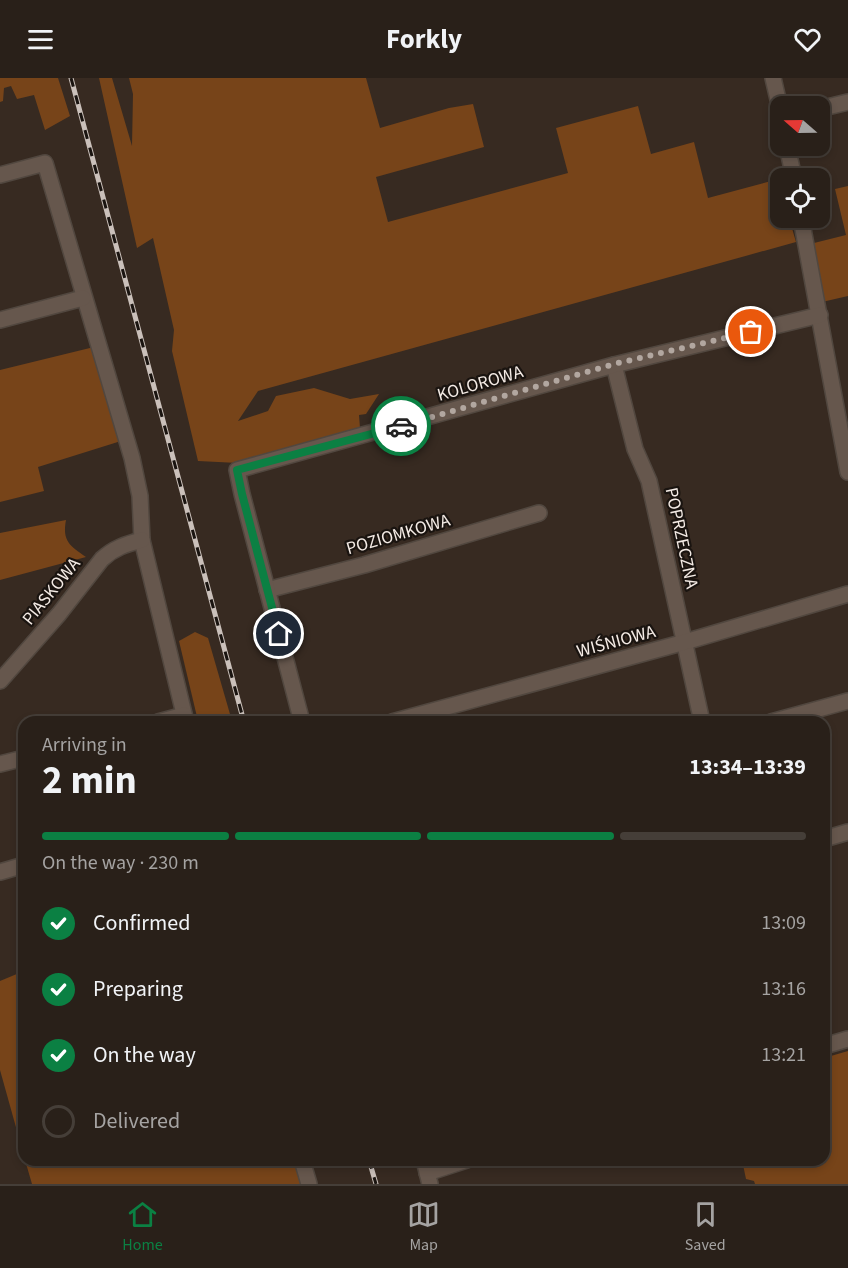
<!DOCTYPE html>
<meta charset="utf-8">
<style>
body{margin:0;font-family:"Source Sans 3",sans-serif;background:#352d26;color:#f1f3f6;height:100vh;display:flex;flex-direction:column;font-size:22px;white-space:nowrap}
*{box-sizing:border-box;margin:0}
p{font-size:20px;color:#a5a3a2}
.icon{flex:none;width:33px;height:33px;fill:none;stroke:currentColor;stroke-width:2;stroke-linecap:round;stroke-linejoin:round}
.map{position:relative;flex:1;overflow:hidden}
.side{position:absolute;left:18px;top:638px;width:812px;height:450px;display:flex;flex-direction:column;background:#292019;border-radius:18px;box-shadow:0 3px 9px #0003,0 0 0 2px #453e38}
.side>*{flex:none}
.needle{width:39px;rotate:290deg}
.buttons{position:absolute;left:770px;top:18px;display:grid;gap:12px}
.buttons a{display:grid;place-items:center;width:60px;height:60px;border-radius:12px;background:#292019;box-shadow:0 3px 9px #0003,0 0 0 2px #453e38;font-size:30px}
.pin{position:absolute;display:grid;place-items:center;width:51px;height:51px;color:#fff;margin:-26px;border:3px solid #fff;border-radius:50%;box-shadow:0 2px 6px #0007}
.courier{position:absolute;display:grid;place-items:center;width:60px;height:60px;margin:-30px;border:4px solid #0b8043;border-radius:50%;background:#fff;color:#222;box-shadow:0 2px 8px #0007}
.summary em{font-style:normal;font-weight:700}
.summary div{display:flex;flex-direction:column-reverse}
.summary{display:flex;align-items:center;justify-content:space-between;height:102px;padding:0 24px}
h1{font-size:39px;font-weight:700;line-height:45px}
.bar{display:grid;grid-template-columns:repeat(4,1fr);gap:9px 6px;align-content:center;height:72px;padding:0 24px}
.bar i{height:8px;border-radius:4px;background:#453e38}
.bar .current{background:#0b8043}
.bar p{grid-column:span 4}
ol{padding:0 24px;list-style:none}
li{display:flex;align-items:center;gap:18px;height:66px}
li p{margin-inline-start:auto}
li .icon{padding:6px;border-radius:50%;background:#0b8043;color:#fff;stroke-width:4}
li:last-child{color:#a5a3a2}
li i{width:33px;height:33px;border:3px solid #453e38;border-radius:50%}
header{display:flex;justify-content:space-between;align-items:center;height:78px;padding:0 24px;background:#292019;font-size:27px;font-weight:700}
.tabs{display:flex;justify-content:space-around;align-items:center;height:84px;border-top:2px solid #453e38;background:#292019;font-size:16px;color:#a5a3a2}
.tabs a{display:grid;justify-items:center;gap:3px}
.tabs .current{color:#0b8043}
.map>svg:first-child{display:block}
</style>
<header><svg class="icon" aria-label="menu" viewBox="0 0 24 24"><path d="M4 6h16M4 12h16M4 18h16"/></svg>Forkly<svg class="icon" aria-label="heart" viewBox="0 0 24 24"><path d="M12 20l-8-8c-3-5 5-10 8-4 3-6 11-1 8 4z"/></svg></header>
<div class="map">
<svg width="848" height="1106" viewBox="0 0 848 1106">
<rect width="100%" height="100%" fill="#372a21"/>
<g fill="#774419">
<path d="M0,0H58L70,38L45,52L34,17L17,21L11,8L4,10L3,23L0,24Z"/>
<path d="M99,0H112L132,68L133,16L129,0H366L380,50L449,30L473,26L484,69L376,99L388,144L568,95L556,50L638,28L651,76L694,64L708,120L771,103L777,94L780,105V140H789L796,164L258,313L238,343L268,333L276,318L314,310L350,321L379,316L366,336L359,337L360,350L238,385L198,383L172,273L174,252L153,160L137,170Z"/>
<path d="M848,108V218L822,224L810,166L846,157L835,111Z"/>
<path d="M94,269L121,363L38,389L44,413L0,424V292Z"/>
<path d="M66,442C62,463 70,468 86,479L0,502V455Z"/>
<path d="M195,554L208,560L232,643H198L179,563Z"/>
<path d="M24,893V1078L0,992V903Z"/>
<path d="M848,973V1106H755L754,1103L746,1101L742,1082H824V1027L832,1029L829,1014L824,1009V980Z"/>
<path d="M25,1082H300L305,1106H32Z"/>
</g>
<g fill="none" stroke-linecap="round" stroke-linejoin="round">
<g stroke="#51473f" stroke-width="18">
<g id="minor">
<path d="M773,0L780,30"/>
<path d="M819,31L848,24"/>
<path d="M787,68L794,100"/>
<path d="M0,97L45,85L132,380L140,418L142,462L186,644"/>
<path d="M801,140L848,394"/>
<path d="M0,242L83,220"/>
<path d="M614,287L635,371L649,403L702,644"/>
<path d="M267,512L364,487L539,435"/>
<path d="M0,603L59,536L102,481C114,470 126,466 142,462"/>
<path d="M158,644L184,637"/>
<path d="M302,644L242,416L237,392L614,287L820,237"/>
<path d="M392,644L685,564L848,516"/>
<path d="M771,644L848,623"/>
<path d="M0,686L24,680"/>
<path d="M824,761L848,754"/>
<path d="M0,794L24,787"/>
<path d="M824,968L848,961"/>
<path d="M302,1082L309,1106"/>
<path d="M424,1082L430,1106"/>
<path d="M427,1095L467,1082"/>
</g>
</g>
<use href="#minor" stroke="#66574d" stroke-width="15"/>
<g stroke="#cac0ba" stroke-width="5">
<g id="rail">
<path d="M71,0L244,644"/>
<path d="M369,1082L376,1106"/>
</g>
</g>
<use href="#rail" stroke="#1a1410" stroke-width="3" stroke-dasharray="9" stroke-linecap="butt"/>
</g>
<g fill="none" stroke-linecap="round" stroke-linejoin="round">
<path stroke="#b2a7a0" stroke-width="6" stroke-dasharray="0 10.8" d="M401,348L614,286L751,254"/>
<path stroke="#0b8043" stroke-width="8" d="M279,556L242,416L237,392L401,348"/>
</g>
<g text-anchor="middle" stroke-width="4.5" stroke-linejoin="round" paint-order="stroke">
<g font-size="18" fill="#f4ebe5" stroke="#1a1410">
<text transform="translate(480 305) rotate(-16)" y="6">KOLOROWA</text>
<text transform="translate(398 456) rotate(-16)" y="6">POZIOMKOWA</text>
<text transform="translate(682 460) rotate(78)" y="6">POPRZECZNA</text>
<text transform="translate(51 513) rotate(-51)" y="6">PIASKOWA</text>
<text transform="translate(616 563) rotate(-15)" y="6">WIŚNIOWA</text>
</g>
</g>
</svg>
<div class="buttons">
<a><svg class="needle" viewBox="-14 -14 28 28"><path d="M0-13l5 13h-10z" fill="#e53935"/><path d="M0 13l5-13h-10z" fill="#a5a3a2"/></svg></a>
<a><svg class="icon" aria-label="locate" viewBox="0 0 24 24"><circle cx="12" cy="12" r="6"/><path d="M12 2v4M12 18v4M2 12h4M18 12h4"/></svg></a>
</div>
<div class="pin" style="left:751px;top:254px;background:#ea580c"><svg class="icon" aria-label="bag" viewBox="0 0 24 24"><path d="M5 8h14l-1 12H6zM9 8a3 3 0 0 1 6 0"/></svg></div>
<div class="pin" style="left:279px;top:556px;background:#1f2937"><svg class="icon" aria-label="home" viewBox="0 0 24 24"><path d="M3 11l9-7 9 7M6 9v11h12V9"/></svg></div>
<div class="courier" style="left:401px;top:348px"><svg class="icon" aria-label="car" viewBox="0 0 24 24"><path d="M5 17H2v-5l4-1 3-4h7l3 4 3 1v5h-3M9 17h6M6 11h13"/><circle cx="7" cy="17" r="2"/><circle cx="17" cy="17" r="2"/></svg></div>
<section class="side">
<div class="summary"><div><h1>2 min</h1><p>Arriving in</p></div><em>13:34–13:39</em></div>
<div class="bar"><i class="current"></i><i class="current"></i><i class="current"></i><i></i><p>On the way · 230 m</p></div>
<ol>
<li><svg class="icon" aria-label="check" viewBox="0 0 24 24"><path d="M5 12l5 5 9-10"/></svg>Confirmed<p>13:09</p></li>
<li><svg class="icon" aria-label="check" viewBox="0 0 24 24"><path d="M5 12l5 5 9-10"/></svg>Preparing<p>13:16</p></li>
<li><svg class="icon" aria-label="check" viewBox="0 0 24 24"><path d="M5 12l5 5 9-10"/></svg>On the way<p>13:21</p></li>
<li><i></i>Delivered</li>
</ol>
</section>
</div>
<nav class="tabs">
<a class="current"><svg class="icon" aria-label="home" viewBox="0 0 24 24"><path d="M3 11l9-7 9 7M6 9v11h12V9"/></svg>Home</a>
<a><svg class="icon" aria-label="map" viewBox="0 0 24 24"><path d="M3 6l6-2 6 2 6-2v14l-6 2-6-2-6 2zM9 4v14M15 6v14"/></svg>Map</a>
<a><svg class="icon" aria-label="saved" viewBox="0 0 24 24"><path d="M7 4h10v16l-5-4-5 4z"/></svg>Saved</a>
</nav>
